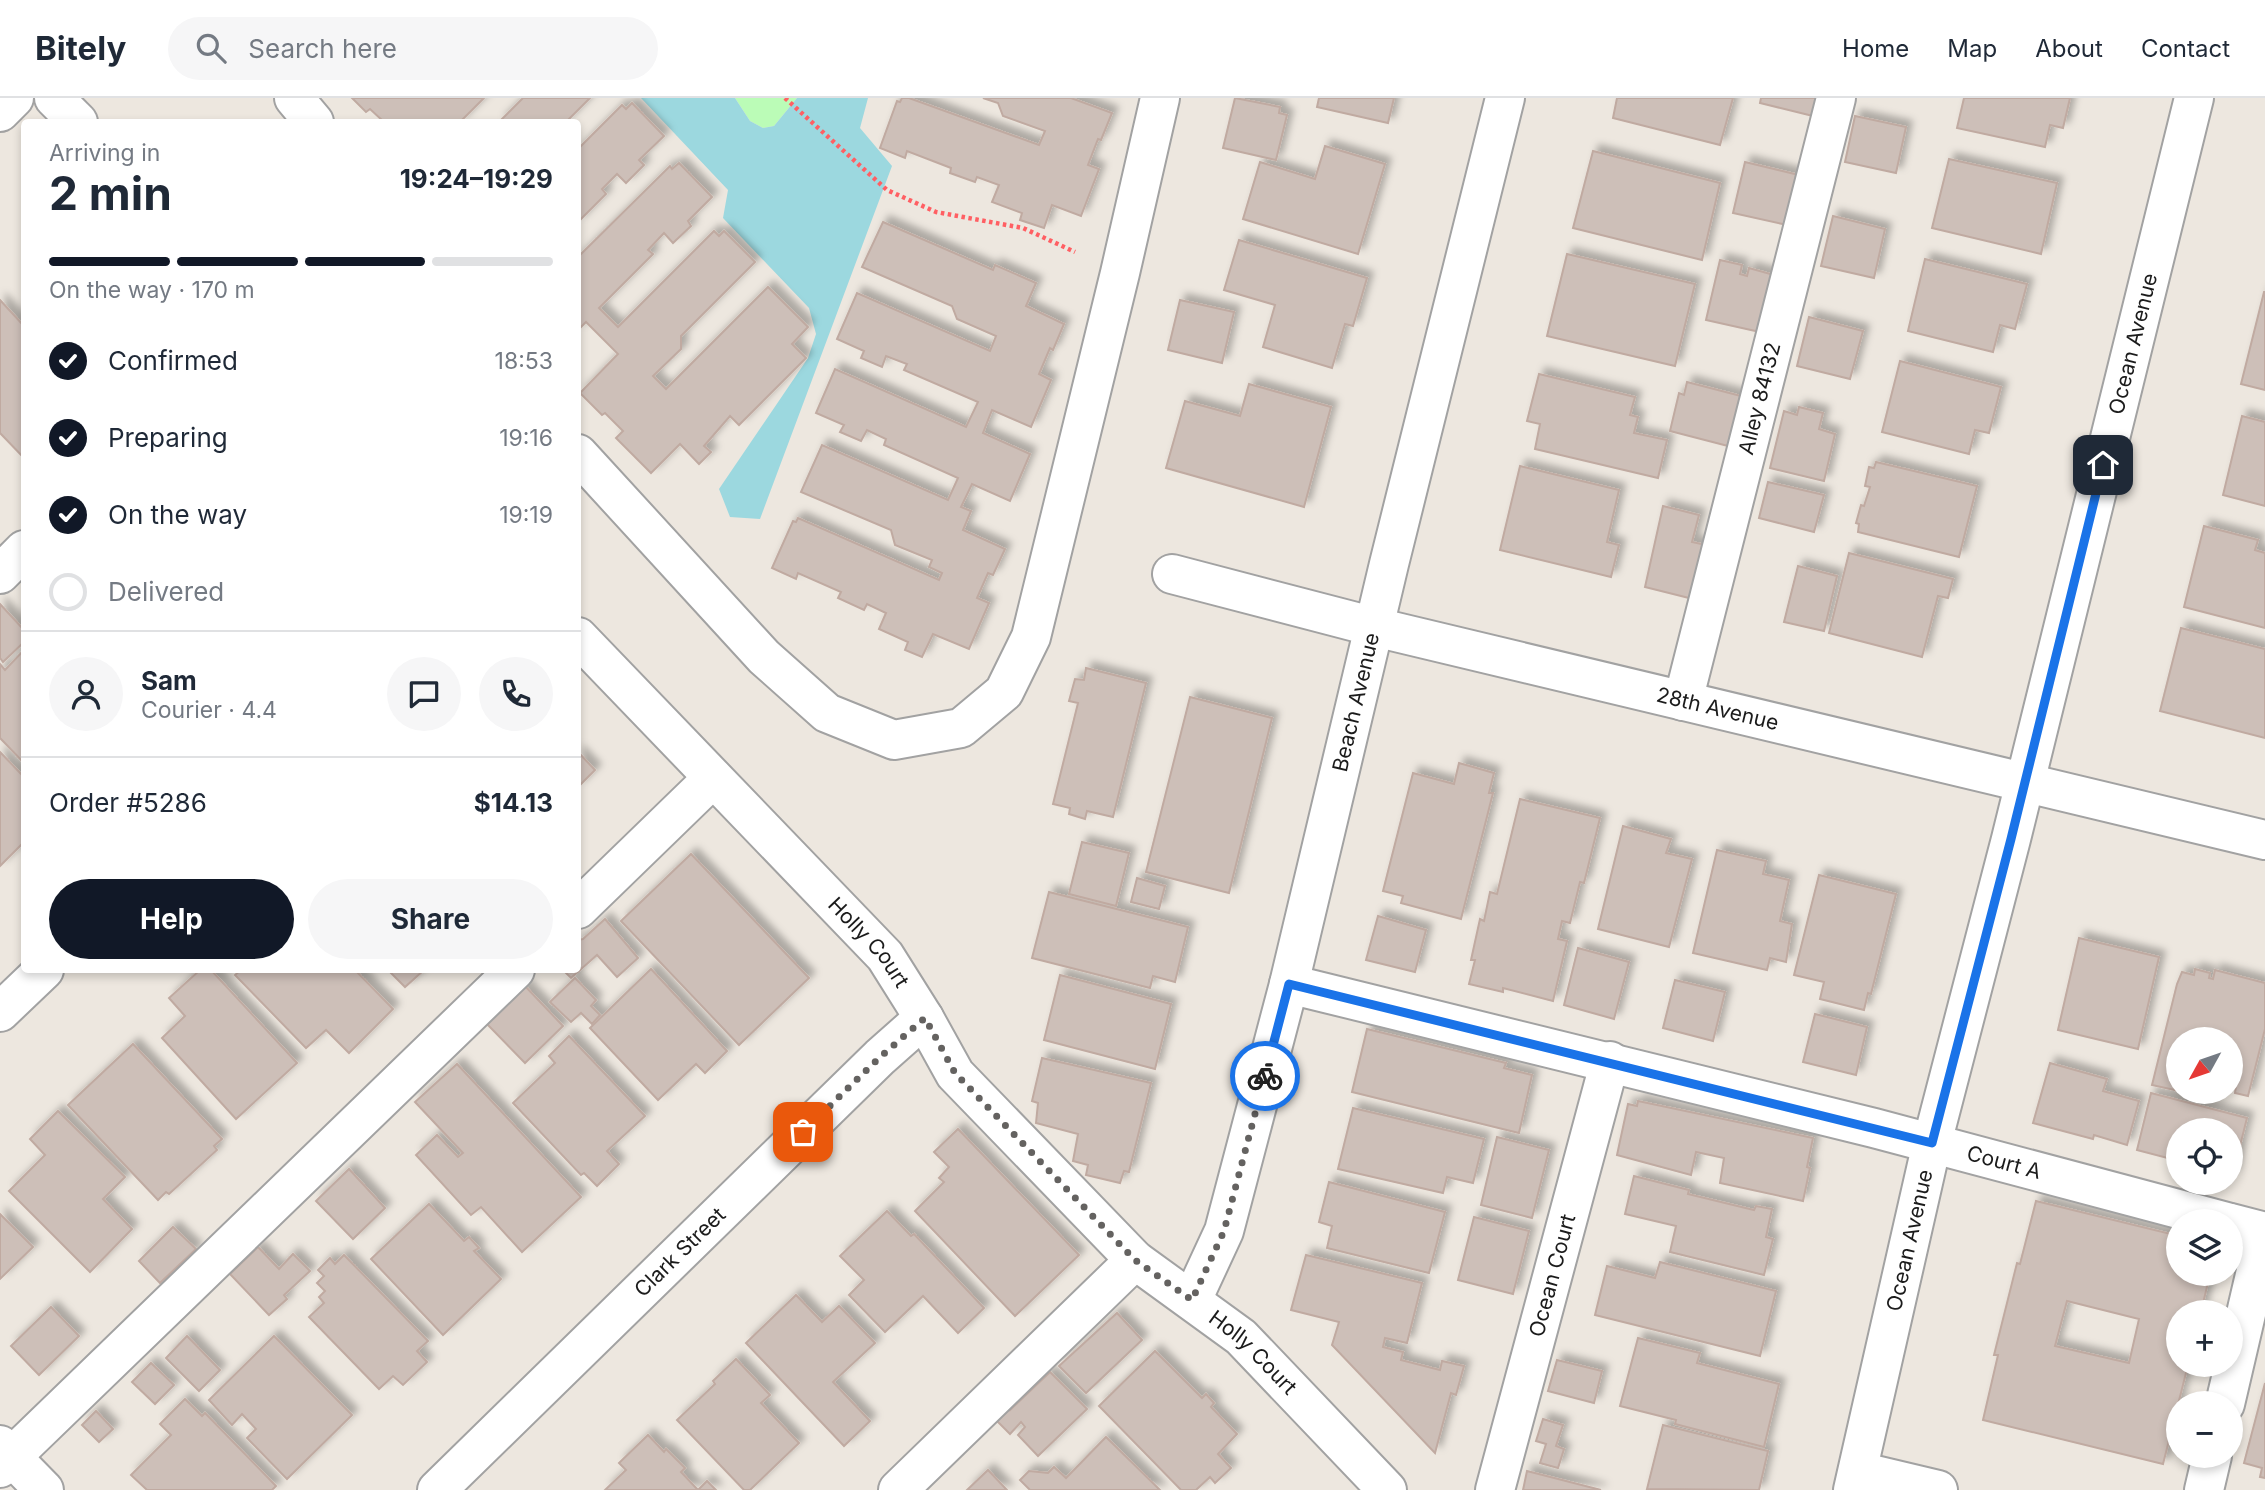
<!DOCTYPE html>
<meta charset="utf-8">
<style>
body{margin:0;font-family:Inter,sans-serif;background:#f6f6f7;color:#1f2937;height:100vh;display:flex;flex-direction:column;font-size:26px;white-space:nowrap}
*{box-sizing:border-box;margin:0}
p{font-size:23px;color:#747a83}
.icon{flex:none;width:38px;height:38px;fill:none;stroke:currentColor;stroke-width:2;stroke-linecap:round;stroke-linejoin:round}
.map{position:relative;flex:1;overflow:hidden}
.side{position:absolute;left:21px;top:21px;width:560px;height:854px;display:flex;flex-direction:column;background:#fff;border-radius:7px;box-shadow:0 4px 10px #0003}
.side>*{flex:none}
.needle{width:46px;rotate:230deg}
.fabs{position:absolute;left:2166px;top:929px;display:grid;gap:14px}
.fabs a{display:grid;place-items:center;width:77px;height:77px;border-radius:50%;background:#fff;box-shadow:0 4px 10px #0003;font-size:35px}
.pin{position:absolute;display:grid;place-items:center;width:60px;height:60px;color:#fff;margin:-30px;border-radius:14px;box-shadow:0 4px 10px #0006}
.courier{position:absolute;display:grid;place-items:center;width:70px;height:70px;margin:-35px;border:5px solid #1a73e8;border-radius:50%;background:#fff;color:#222;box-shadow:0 2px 9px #0007}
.head em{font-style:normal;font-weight:700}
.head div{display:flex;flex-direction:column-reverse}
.head{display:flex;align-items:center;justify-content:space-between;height:119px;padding:0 28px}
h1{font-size:46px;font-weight:700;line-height:52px}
.bar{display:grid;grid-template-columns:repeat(4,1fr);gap:10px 7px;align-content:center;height:84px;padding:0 28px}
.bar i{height:9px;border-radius:5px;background:#e0e1e3}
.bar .selected{background:#111827}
.bar p{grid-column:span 4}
.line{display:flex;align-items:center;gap:18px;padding:0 28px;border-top:2px solid #e0e1e3}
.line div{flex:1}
.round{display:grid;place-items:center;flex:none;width:74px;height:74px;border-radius:37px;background:#f6f6f7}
ol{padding:0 28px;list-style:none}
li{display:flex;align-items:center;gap:21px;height:77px}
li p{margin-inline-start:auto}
li .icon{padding:7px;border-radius:50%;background:#111827;color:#fff;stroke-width:4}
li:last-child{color:#747a83}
li i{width:38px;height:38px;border:4px solid #e0e1e3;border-radius:50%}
.button{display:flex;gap:14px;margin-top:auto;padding:14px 28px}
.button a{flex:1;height:80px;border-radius:42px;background:#111827;color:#fff;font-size:28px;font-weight:700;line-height:80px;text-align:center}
.button a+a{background:#f6f6f7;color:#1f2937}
header{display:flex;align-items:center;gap:42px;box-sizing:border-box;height:98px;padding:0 35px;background:#fff;border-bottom:2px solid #e0e1e3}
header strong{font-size:33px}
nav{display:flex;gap:38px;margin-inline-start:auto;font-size:24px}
.search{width:490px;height:63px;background:#f6f6f7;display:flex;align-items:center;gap:18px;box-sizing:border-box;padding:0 24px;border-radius:38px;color:#747a83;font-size:26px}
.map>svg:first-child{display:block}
</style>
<header>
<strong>Bitely</strong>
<div class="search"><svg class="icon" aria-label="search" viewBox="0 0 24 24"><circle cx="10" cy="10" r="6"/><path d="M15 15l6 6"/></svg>Search here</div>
<nav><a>Home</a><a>Map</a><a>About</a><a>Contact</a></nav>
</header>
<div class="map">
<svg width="2265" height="1392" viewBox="0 0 2265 1392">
<defs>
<filter id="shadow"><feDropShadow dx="6" dy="-6" stdDeviation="3.5" flood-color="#0004"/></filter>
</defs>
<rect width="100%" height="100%" fill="#ede7df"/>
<path fill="#bbfcb7" d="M735,0H797L774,28L763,30L750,23Z"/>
<path fill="#9cd8df" d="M641,0H735L750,23L763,30L774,28L797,0H868L860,30L892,68L760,421L730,419L719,391L808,260L816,236L809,210L723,120L728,92Z"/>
<g fill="#cdbfb8" stroke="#c0aaa1" stroke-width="2" fill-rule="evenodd" filter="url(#shadow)">
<path d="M352,0H484L460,24H384L370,11L366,14Z"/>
<path d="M523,0H590L566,24H499Z"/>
<path d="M902,0H909L1039,47L1045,33L1003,18L998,5L983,0H1071L1112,15L1101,42L1098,41L1088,67L1099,71L1081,118L1052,107L1044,130L1020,122L1022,115L992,104L999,87L977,79L975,84L950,75L951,70L907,53L905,60L880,50L897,3L900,4Z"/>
<path d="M1235,0L1280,9L1279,15L1287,17L1276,62L1223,50Z"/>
<path d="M1319,0H1394L1388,25L1317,9Z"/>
<path d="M1617,0H1733L1720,47L1613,20Z"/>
<path d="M1761,0H1818L1813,18L1760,5Z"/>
<path d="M1964,0H2070L2063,30L2050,27L2045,49L1957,30Z"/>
<path d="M632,5L664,38L639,62L644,67L626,85L617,76L602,91L606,96L578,124V51L622,7L626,11Z"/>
<path d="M1855,18L1906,29L1896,75L1845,64Z"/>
<path d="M1325,48L1385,66L1358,156L1243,121L1260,64L1315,81Z"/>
<path d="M1593,53L1720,85L1702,162L1573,130Z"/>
<path d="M1949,61L2057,85L2041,156L1932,130Z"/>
<path d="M1745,64L1799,77L1787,127L1733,115Z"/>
<path d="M679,65L712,99L688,123L691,128L673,145L664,135L648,152L653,156L599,210L618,229L714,133L719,138L724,133L755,164L681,238V251L653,278L666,291L768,189L808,229L792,246L806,260L739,327L730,318L704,348L711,354L699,366L680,346L651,375L616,340L623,333L605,315L602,317L580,295L618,256L586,224L578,232V159L670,68L672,71Z"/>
<path d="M1833,118L1885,131L1874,180L1821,168Z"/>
<path d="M883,124L993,172L995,167L1036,185L1026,208L1064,226L1053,252L1050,250L1039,276L1051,282L1031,329L992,312L983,335L1030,356L1010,403L972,386L961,409L971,413L963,432L1005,451L993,477L988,475L977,500L989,505L969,551L933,536L922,559L905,552L908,544L879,531L886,515L867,506L864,512L838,500L841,494L798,475L796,481L772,470L793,423L796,424L798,420L939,482L942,475L929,469L932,462L895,447L891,432L801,394L822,347L948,402L958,380L884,347L886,341L867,332L861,343L840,334L844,327L816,315L835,271L966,329L978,304L904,272L907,266L886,258L882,269L861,260L864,253L837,241L857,195L990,253L996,238L957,221L952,208L862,169Z"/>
<path d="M1239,142L1367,180L1353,228L1345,226L1332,270L1263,249L1275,207L1224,192Z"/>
<path d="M1567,156L1695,186L1675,268L1547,238Z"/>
<path d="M1925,161L2027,186L2015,231L2000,227L1993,254L1908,233Z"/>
<path d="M1720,162L1742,167L1740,176L1747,178L1749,170L1774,177L1760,234L1706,222Z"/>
<path d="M2264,194H2265V292L2241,286Z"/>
<path d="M0,202L24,228V360L0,335Z"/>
<path d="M1180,202L1234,214L1222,265L1168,252Z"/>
<path d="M1809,219L1863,233L1850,281L1797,268Z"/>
<path d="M1900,263L2001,289L1989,335L1975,332L1969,356L1882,334Z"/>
<path d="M1539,276L1635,299L1630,317L1638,319L1634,335L1667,342L1658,380L1535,351L1540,326L1527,323Z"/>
<path d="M1687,284L1741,298L1728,348L1670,333L1679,295L1684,297Z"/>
<path d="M1249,286L1331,309L1304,409L1166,370L1185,303L1240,318Z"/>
<path d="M1799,309L1823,315L1819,331L1835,336L1824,383L1770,370L1784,313L1797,317Z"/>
<path d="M2242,318L2265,324V408L2223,397Z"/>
<path d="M1876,364L1977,388L1959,459L1858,434L1859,426L1856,425L1861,407L1864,408L1870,389L1865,388L1869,369L1874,370Z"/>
<path d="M1520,368L1619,392L1607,444L1619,447L1611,479L1500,452Z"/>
<path d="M1768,384L1824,397L1814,434L1759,420Z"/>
<path d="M1663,408L1699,417L1692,444L1706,447L1693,501L1645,489Z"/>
<path d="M2204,428L2258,442L2255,452L2265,455V530L2184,509Z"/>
<path d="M1849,455L1953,481L1948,500L1938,498L1922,559L1829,535Z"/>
<path d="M1798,468L1837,478L1824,533L1784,524Z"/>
<path d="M0,506L24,532V544L3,564L0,560Z"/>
<path d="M2181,530L2265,551V640L2160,613Z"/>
<path d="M24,552V665L0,640V566L5,572Z"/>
<path d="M1086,570L1146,585L1113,719L1087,713L1085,721L1069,716L1070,710L1053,706L1078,605L1069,603L1075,581L1084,582Z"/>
<path d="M1190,599L1272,620L1229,795L1146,774Z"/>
<path d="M0,654L24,679V744L0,768Z"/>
<path d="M578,654L595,672L578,689Z"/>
<path d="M1459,665L1494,675L1489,695H1493L1461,821L1401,805L1403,798L1383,793L1413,675L1454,686Z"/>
<path d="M1520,701L1600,720L1584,785L1580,784L1570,825L1562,823L1558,841L1567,843L1553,903L1503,890V894L1469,886L1475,862H1471L1480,821L1484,823L1490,794L1497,796Z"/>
<path d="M1623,728L1671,741L1666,755L1692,761L1669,849L1598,831Z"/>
<path d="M1082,744L1129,755L1116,808L1069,796Z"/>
<path d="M1717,752L1766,763L1763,776L1789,782L1780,823L1792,826L1786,864L1770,860L1767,872L1693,855Z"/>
<path d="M691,756L809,880L739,947L621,823Z"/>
<path d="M1819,777L1896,796L1871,896L1868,895L1864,912L1820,901L1824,884L1794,877Z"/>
<path d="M1137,780L1165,788L1159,811L1131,804Z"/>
<path d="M1049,794L1188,829L1175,884L1153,878L1150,890L1032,860Z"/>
<path d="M1378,818L1426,832L1415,874L1366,862Z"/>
<path d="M605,821L638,860L617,879L597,857L571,880L563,872H578V842L583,841Z"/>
<path d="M2079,840L2159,859L2138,951L2058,932Z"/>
<path d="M1578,850L1629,864L1614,921L1564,907Z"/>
<path d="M651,871L727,953L705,975L696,966L658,1002L590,930Z"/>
<path d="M2195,871L2210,875L2209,880L2213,881L2215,872L2265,885V931L2248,998L2235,995L2236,988L2231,987V942H2179V993L2152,987L2177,886L2182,874L2194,877Z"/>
<path d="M200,872H211L297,965L236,1021L162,940L185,918L169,900Z"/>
<path d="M241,872H355L393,911L349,955L326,932L306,950L235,877Z"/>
<path d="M388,872H424L405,889Z"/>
<path d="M1060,877L1171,906L1155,971L1044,942Z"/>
<path d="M575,880L596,902L591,908L600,917L592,926L581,915L571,924L550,904Z"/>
<path d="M1675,882L1725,894L1713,943L1663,930Z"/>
<path d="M524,887L563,928L525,965L486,925Z"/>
<path d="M1815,916L1867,929L1856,977L1803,964Z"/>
<path d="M1367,931L1506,965L1504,970L1532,977L1519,1035L1352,994Z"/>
<path d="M569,938L645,1018L607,1053L619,1066L597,1088L584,1075L581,1077L513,1005L555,965L549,958Z"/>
<path d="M133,946L222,1041L214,1048L217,1052L169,1096L166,1094L158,1102L68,1007Z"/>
<path d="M1042,960L1151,985L1129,1074L1124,1073L1120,1085L1086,1077L1088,1067L1073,1063L1078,1036L1036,1025L1038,1005L1032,1003Z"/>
<path d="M2050,965L2107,981L2103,993L2139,1003L2127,1047L2094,1037L2093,1041L2033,1025Z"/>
<path d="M457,966L581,1099L522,1154L481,1109L471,1117L416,1057L437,1037L458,1059L463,1055L415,1004Z"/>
<path d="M2151,995L2247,1020L2233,1076H2231V1032H2179V1063L2137,1052Z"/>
<path d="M1638,1003L1813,1040L1807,1069L1810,1070L1803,1103L1720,1085L1724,1060L1696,1054L1691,1077L1617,1057L1628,1006L1637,1008Z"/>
<path d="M1353,1010L1484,1041L1473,1085L1447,1079L1443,1095L1338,1071Z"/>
<path d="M58,1013L125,1079L103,1101L132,1131L90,1174L9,1093L45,1057L30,1041Z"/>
<path d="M958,1031L1079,1157L1015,1218L915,1113L944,1084L939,1080L949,1069L934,1054Z"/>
<path d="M1497,1039L1549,1052L1532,1120L1481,1107Z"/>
<path d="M349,1071L385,1110L353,1141L316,1103Z"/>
<path d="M1634,1078L1689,1092L1688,1096L1754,1112L1756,1108L1772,1111L1766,1139L1773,1141L1764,1177L1670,1154L1676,1128L1625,1116Z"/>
<path d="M1329,1084L1445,1114L1429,1175L1327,1150L1332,1128L1319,1124Z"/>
<path d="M2036,1103L2179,1138V1176H2210L2201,1214H2179V1267H2188L2163,1366L1983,1322L1998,1257H1994L2017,1165L2020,1166ZM2067,1203L2139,1221L2129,1265L2055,1248Z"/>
<path d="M429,1106L464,1143L469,1139L479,1150L474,1153L501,1181L443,1237L371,1161Z"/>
<path d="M887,1113L911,1138L914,1136L984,1210L958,1235L923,1198L885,1234L849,1197L864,1182L840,1158Z"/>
<path d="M0,1116L33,1149L0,1181Z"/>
<path d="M1474,1119L1529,1133L1513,1196L1458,1182Z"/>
<path d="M173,1129L196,1151L160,1185L139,1163Z"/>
<path d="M258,1149L279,1171L293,1156L310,1173L284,1197L287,1201L269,1217L230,1176Z"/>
<path d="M344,1157L428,1243L417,1253L427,1264L403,1287L393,1278L379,1291L309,1219L324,1205L319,1199L325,1193L317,1185L324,1178L318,1172L330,1160L335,1166Z"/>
<path d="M1306,1157L1422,1185L1407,1245L1385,1240L1383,1249L1403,1254L1401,1262L1440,1272L1442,1263L1464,1268L1456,1297L1451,1295L1435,1355L1332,1247L1339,1224L1291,1212Z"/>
<path d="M1660,1164L1776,1193L1760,1258L1595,1217L1607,1168L1655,1180Z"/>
<path d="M796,1197L822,1224L839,1208L875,1245L833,1284L870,1323L844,1348L746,1245Z"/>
<path d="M51,1209L79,1238L39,1277L11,1248Z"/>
<path d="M1117,1215L1142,1242L1086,1295L1059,1268Z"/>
<path d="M187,1238L220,1272L199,1293L166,1260Z"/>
<path d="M274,1238L352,1317L287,1381L247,1340L256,1331L242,1316L232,1327L209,1302Z"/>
<path d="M1638,1240L1700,1255L1697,1265L1779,1286L1764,1349L1675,1326L1676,1322L1620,1308Z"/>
<path d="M1155,1253L1202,1300L1206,1296L1214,1305L1211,1309L1237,1336L1218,1356L1231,1370L1215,1385L1210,1379L1196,1392H1181L1099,1308Z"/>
<path d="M736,1261L770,1297L761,1305L799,1345L750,1392H744L677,1322L715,1286L713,1283Z"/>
<path d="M1557,1262L1602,1273L1594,1305L1548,1293Z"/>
<path d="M151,1265L174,1287L155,1306L132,1284Z"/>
<path d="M1050,1274L1087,1311L1038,1358L1018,1337L1025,1329L1021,1324L1010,1336L996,1322L1009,1310L1010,1312Z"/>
<path d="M2265,1285V1380L2260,1379L2262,1370L2244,1365Z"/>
<path d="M185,1301L202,1318L205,1315L276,1388L272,1392H147L131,1377L171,1337L160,1326Z"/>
<path d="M96,1313L113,1331L99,1344L82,1327Z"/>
<path d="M1543,1321L1563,1327L1556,1348L1564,1351L1558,1370L1540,1365L1546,1346L1536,1343Z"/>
<path d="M1663,1327L1768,1353L1759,1392L1647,1391Z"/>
<path d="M648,1337L664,1354L666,1351L685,1370L681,1374L698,1392L707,1383L716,1392H605L626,1372L619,1365Z"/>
<path d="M1106,1339L1160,1392H1030L1020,1382L1029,1373L1048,1375L1054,1369L1066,1380Z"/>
<path d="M988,1372L1007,1392H967Z"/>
<path d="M1527,1373L1601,1392H1523Z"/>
</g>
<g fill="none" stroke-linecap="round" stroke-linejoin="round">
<g stroke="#a2a2a2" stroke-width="42">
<g id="minor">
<path d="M54,0L78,24"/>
<path d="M294,0L314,24"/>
<path d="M0,14L14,0"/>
<path d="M578,356L764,559L827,615L894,642L961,630L1004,594L1031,539L1120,175L1160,0"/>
<path d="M0,476L24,452"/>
<path id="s1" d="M1172,476L1375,529L2265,742"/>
<path id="s2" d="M578,539L885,858L924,920L955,976L1135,1162L1241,1239L1387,1392"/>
<path id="s3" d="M1683,603L1836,0"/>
<path d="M578,811L713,680"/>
<path id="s4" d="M1289,886L1874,1030L2227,1124"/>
<path d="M0,914L44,872"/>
<path id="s5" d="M1192,1202L1224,1133L1289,886L1389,466L1505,0"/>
<path d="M2225,1306L2265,1134L2231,1125"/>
<path d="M0,1347L44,1392"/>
<path d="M0,1370L515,872"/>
<path d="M1858,1373L1938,1392"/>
<path id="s6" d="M437,1392L880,959L924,920"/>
<path d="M898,1392L1135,1162"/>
<path id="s7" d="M1495,1392L1610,963"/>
<path id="s8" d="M1853,1392L1932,1045L2011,741L2194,0"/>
<path d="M2204,1392L2212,1358"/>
</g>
</g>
<path stroke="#ff5f63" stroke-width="4.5" stroke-dasharray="3.5 3.5" stroke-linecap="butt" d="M785,0L887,92L936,114L1023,130L1075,154"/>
<use href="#minor" stroke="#fff" stroke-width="38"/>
</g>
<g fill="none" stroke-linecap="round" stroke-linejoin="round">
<path stroke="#646260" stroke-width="7" stroke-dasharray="0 12.6" d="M803,1034L880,959L925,920L955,975L1135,1162L1192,1202L1224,1133L1265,978"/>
<path stroke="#1a73e8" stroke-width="9" d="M1265,978L1289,886L1932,1045L2011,741L2103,367"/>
</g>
<g text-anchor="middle" stroke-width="6" stroke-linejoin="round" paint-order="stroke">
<g font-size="21" fill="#1b1b1b" stroke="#fff">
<text dy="7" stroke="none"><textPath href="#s8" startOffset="1180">Ocean Avenue</textPath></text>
<text dy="7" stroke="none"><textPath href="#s3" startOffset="312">Alley 84132</textPath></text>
<text dy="7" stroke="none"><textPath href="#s5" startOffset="621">Beach Avenue</textPath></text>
<text dy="7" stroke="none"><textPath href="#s1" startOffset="562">28th Avenue</textPath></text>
<text dy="7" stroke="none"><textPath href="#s2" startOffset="422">Holly Court</textPath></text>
<text dy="7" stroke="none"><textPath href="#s4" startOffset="737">Court A</textPath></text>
<text dy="7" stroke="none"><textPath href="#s8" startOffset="256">Ocean Avenue</textPath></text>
<text dy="7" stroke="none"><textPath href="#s6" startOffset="340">Clark Street</textPath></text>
<text dy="7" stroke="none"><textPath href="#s7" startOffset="222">Ocean Court</textPath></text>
<text dy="7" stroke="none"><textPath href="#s2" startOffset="989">Holly Court</textPath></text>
</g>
</g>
</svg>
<div class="fabs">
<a><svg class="needle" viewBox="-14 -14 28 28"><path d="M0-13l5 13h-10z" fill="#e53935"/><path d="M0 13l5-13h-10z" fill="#747a83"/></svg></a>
<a><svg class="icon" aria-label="locate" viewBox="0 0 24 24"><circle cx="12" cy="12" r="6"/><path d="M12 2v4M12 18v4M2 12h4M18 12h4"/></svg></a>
<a><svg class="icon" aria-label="layers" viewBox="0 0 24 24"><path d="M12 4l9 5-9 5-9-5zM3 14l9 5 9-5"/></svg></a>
<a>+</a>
<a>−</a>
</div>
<div class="pin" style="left:803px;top:1034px;background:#ea580c"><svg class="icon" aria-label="bag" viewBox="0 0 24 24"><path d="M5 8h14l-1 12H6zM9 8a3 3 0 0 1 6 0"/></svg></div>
<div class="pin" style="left:2103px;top:367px;background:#1f2937"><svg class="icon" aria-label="home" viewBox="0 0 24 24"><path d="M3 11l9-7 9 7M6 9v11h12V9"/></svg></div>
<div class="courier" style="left:1265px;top:978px"><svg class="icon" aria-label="bike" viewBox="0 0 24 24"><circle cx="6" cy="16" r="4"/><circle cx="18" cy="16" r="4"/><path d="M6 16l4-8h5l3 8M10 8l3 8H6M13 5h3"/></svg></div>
<section class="side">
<div class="head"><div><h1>2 min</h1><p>Arriving in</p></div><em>19:24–19:29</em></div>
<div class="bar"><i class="selected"></i><i class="selected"></i><i class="selected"></i><i></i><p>On the way · 170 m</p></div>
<ol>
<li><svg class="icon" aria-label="check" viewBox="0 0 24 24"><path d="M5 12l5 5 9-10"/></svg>Confirmed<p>18:53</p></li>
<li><svg class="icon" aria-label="check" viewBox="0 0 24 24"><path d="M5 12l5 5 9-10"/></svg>Preparing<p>19:16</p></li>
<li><svg class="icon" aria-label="check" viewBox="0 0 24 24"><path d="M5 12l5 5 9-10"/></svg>On the way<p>19:19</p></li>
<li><i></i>Delivered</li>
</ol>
<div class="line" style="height:126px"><a class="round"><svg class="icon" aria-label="person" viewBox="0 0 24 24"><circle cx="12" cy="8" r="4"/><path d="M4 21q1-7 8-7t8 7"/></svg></a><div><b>Sam</b><p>Courier · 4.4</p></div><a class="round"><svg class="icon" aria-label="chat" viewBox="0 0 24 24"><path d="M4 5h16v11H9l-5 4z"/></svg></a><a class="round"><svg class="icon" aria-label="phone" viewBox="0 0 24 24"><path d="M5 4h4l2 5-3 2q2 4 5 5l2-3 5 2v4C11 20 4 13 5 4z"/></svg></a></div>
<div class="line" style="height:91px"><div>Order #5286</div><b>$14.13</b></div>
<div class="button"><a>Help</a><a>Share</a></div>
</section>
</div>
